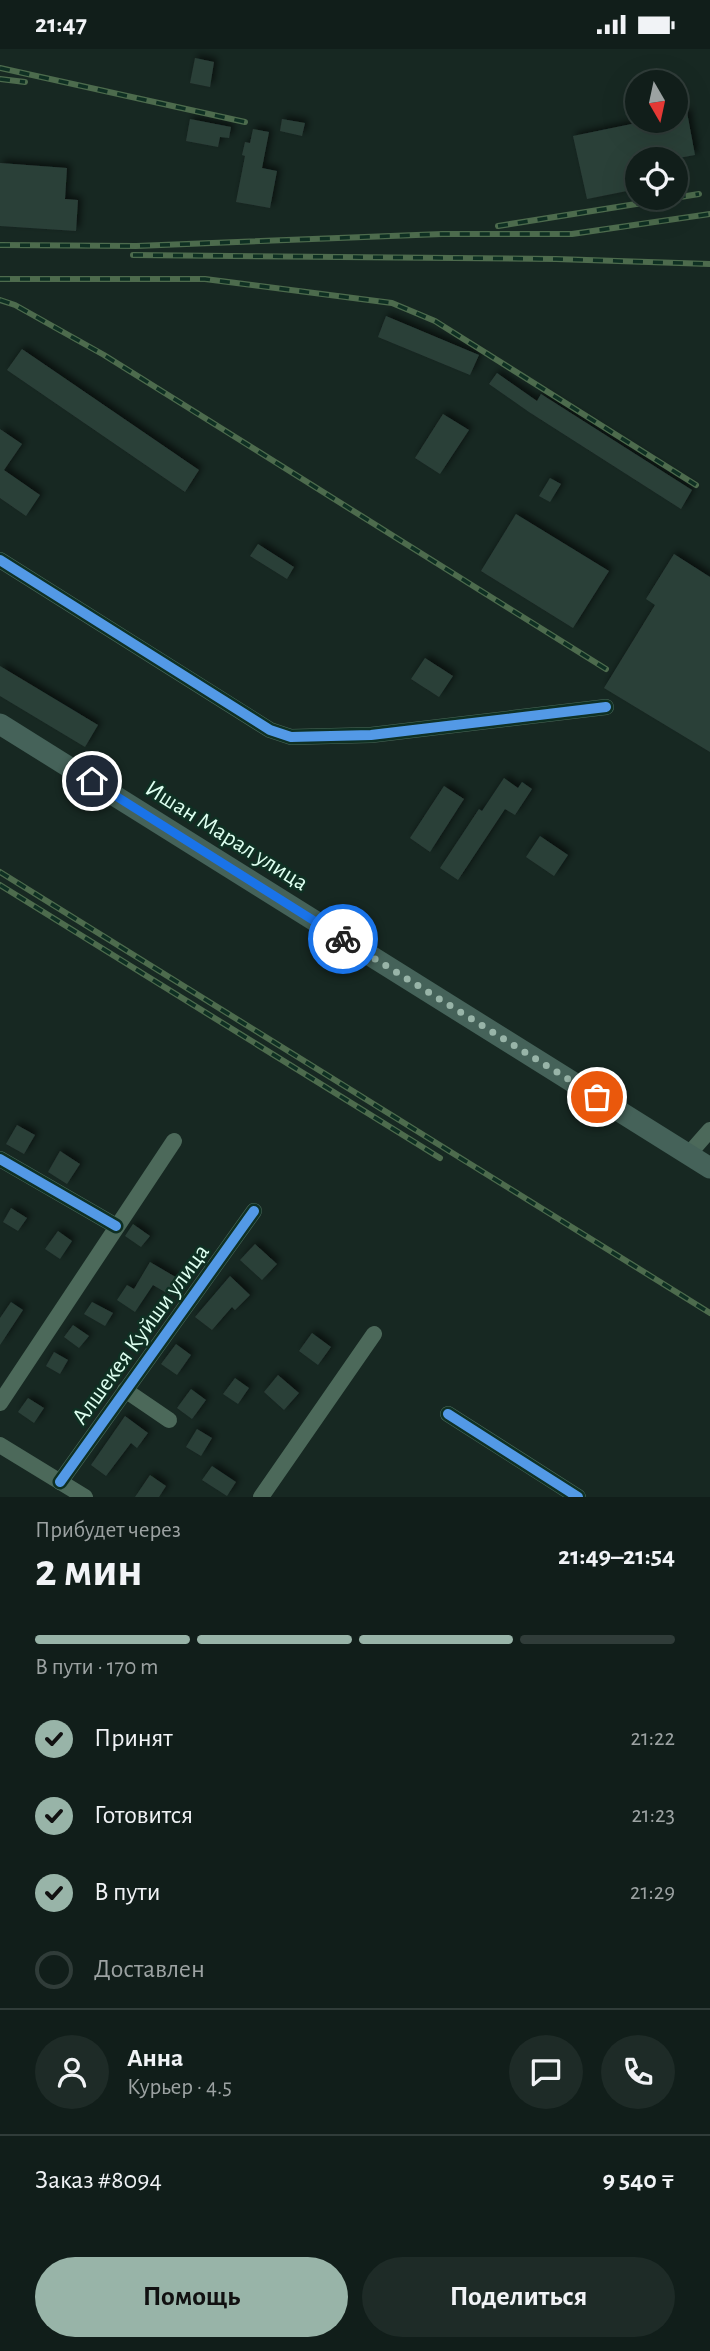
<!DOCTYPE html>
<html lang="ru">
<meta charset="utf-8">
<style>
body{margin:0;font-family:"Alegreya Sans",sans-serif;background:#1e2b27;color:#f1f3f6;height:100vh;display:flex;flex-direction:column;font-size:26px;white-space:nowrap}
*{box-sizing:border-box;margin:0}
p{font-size:23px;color:#9ca2a2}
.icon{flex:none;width:38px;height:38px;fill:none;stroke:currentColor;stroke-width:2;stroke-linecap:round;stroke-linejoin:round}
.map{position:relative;height:1448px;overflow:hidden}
.panel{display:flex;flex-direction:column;background:#111e1a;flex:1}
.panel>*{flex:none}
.needle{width:46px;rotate:171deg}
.controls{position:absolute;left:625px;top:21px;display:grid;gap:14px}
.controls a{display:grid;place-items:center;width:63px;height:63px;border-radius:50%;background:#111e1a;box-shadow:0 7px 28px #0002,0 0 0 2px #303c39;font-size:35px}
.pin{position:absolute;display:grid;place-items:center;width:60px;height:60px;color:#fff;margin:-30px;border:4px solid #fff;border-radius:50%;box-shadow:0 2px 7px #0007}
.courier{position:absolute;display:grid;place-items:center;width:70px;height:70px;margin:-35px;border:5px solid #1a73e8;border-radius:50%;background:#fff;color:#222;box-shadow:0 2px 9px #0007}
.headline em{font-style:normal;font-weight:700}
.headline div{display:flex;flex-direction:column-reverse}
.headline{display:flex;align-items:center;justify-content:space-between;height:119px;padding:0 35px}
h1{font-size:46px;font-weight:700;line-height:52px}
.bar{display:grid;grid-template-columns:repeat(4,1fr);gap:10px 7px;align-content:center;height:84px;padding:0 35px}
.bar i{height:9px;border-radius:5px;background:#303c39}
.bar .selected{background:#98b4a8}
.bar p{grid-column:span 4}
.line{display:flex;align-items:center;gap:18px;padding:0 35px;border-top:2px solid #303c39}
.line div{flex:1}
.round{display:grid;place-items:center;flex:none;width:74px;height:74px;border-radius:37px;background:#1e2b27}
ol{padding:0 35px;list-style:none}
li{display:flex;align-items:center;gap:21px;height:77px}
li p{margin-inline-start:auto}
li .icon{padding:7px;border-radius:50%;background:#98b4a8;color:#111;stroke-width:4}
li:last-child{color:#9ca2a2}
li i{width:38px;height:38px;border:4px solid #303c39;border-radius:50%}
.primary-button{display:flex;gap:14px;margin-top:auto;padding:14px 35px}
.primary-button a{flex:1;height:80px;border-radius:42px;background:#98b4a8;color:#111;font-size:28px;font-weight:700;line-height:80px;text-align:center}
.primary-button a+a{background:#1e2b27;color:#f1f3f6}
.status{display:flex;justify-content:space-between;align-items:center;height:49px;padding:0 35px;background:#111e1a;direction:ltr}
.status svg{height:19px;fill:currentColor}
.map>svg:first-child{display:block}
</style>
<div class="status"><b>21:47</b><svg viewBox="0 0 49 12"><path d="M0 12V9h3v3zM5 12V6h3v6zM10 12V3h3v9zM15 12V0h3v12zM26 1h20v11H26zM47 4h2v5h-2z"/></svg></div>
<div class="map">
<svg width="710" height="1448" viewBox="0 0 710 1448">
<defs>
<filter id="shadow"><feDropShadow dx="3.5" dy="-3.5" stdDeviation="3.5" flood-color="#0009"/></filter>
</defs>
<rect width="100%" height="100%" fill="#172822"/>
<g fill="#2c3f39" filter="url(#shadow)">
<path d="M195,9L214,13L210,38L190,34Z"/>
<path d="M687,63L695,106L673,110H637V140L587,150L573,87L646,72H676V66Z"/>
<path d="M190,70L231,78L229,89L220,88L218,98L186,92Z"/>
<path d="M282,70L305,74L302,87L280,82Z"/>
<path d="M253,80L269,83L262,119L277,122L270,159L236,153L245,107L242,106L245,93L250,94Z"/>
<path d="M0,114L67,119L65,150L78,151L76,182L0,177Z"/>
<path d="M386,267L479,306L470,326L378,288Z"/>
<path d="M22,300L199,421L185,443L7,321Z"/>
<path d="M497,324L537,352L541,345L692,441L681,460L529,363L489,335Z"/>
<path d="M443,365L469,381L440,425L415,409Z"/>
<path d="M0,380L22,395L4,421L40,446L26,467L0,449Z"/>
<path d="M550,429L561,435L550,453L539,447Z"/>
<path d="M516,465L609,522L573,579L481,522Z"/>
<path d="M258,495L294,518L287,530L250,507Z"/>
<path d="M674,505L710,528V703L604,639L655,556L646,550Z"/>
<path d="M425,609L453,627L439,648L411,630Z"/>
<path d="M0,617L98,676L85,698L0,647Z"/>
<path d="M504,729L518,739L522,733L532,740L515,766L505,760L458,831L440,819L479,760L482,762Z"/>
<path d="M444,737L464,750L430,803L410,789Z"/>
<path d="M540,787L568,806L554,827L526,808Z"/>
<path d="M17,1076L35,1086L24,1105L6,1095Z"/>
<path d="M60,1102L80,1115L67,1135L48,1123Z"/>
<path d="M11,1159L27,1169L18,1182L3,1173Z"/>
<path d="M133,1175L150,1187L141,1198L125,1187Z"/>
<path d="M58,1182L72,1192L60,1210L45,1200Z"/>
<path d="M255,1195L277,1215L262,1231L240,1211Z"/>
<path d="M150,1213L179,1230L170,1246L153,1236L135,1263L117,1251L127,1236L134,1240Z"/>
<path d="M230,1227L250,1246L235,1261L232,1258L212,1281L195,1268Z"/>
<path d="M11,1253L23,1261L0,1296V1269Z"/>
<path d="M92,1253L113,1264L105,1277L84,1265Z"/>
<path d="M73,1276L89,1287L79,1299L64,1288Z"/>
<path d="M312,1284L331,1298L318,1316L299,1302Z"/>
<path d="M176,1295L191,1306L177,1326L161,1315Z"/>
<path d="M54,1303L68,1311L60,1325L46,1317Z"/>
<path d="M278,1326L299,1344L284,1361L264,1343Z"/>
<path d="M235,1329L249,1339L238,1355L223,1345Z"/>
<path d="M191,1340L206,1351L192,1370L177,1359Z"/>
<path d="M28,1349L44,1359L34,1374L18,1363Z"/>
<path d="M125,1367L148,1384L137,1399L131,1394L106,1427L91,1416Z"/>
<path d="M197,1380L212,1389L201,1407L186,1398Z"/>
<path d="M212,1417L236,1433L227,1447L202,1431Z"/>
<path d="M150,1426L166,1437L159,1448H135Z"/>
</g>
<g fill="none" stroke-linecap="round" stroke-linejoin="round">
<g stroke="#4c695a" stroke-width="16">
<path d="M0,511L270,681L291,688L371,686L606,658"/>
<path d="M688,1106L710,1081"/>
<path d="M0,1110L116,1177"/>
<path d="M125,1341L169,1371"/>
<path d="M0,1354L174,1092"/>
<path d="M448,1365L578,1448"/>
<path d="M0,1396L85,1448"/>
<path d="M60,1433L254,1162"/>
<path d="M261,1448L374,1285"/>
</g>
<path stroke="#456259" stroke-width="21" d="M0,675L710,1119"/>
<g stroke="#4d6b4d" stroke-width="6">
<g id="rail">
<path d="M0,19L245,73"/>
<path d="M0,30L25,33"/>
<path d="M498,177L699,145"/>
<path d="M0,196L136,197L442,185H572L710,165"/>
<path d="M133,206L556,210L710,215"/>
<path d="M0,230H205L392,254L435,272L696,436"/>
<path d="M0,251L15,256L104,306L606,620"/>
<path d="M0,823L710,1264"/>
<path d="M0,836L440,1109"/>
</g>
</g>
<use href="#rail" stroke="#0f3023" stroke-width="3.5" stroke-dasharray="10" stroke-linecap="butt"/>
<g stroke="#0f3023" stroke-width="15">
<g id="cycleway">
<path d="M0,511L270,681L291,688L371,686L606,658"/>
<path d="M0,1110L116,1177"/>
<path d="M448,1365L578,1448"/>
<path d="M60,1433L254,1162"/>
</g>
</g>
<use href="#cycleway" stroke="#5399e6" stroke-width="10"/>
</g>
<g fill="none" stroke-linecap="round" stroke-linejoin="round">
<path stroke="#98b4a8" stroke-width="7" stroke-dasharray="0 12.6" d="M343,890L597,1048"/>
<path stroke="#1a73e8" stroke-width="9" d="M92,732L343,890"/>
</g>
<g text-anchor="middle" stroke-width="5" stroke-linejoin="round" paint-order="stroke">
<g font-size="24" fill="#defff0" stroke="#0f3023">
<text transform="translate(227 786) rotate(32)" y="8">Ишан Марал улица</text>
<text transform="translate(140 1285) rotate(-54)" y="8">Алшекея Куйши улица</text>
</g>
</g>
</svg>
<div class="controls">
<a><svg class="needle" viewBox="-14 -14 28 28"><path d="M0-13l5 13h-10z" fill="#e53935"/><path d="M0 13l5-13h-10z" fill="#9ca2a2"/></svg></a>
<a><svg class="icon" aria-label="locate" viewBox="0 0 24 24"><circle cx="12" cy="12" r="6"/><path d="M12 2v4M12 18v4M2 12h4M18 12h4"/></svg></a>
</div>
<div class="pin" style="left:597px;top:1048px;background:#ea580c"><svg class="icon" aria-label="bag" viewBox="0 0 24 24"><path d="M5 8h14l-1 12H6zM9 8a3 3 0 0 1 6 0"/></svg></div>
<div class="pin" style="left:92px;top:732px;background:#1f2937"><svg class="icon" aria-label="home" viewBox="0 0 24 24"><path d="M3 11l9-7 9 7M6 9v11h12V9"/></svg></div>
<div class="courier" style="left:343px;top:890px"><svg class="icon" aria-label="bike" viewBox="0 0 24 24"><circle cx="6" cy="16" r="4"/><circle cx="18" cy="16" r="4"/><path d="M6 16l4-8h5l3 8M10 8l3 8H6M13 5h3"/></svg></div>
</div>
<section class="panel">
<div class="headline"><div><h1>2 мин</h1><p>Прибудет через</p></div><em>21:49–21:54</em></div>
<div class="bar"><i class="selected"></i><i class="selected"></i><i class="selected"></i><i></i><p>В пути · 170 m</p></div>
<ol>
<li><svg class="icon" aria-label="check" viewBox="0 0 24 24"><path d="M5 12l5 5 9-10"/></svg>Принят<p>21:22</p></li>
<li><svg class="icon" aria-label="check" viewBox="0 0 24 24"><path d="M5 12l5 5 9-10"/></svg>Готовится<p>21:23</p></li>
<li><svg class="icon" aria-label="check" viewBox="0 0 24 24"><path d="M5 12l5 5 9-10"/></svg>В пути<p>21:29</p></li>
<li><i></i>Доставлен</li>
</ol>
<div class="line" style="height:126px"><a class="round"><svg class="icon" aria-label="person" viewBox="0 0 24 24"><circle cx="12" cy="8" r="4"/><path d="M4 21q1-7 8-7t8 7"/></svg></a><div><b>Анна</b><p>Курьер · 4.5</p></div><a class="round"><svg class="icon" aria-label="chat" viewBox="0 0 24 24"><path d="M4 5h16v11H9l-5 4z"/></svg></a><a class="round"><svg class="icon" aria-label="phone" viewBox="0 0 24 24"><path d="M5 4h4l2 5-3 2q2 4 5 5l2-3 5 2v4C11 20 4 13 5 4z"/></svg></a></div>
<div class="line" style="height:91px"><div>Заказ #8094</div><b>9 540 ₸</b></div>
<div class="primary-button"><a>Помощь</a><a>Поделиться</a></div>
</section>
